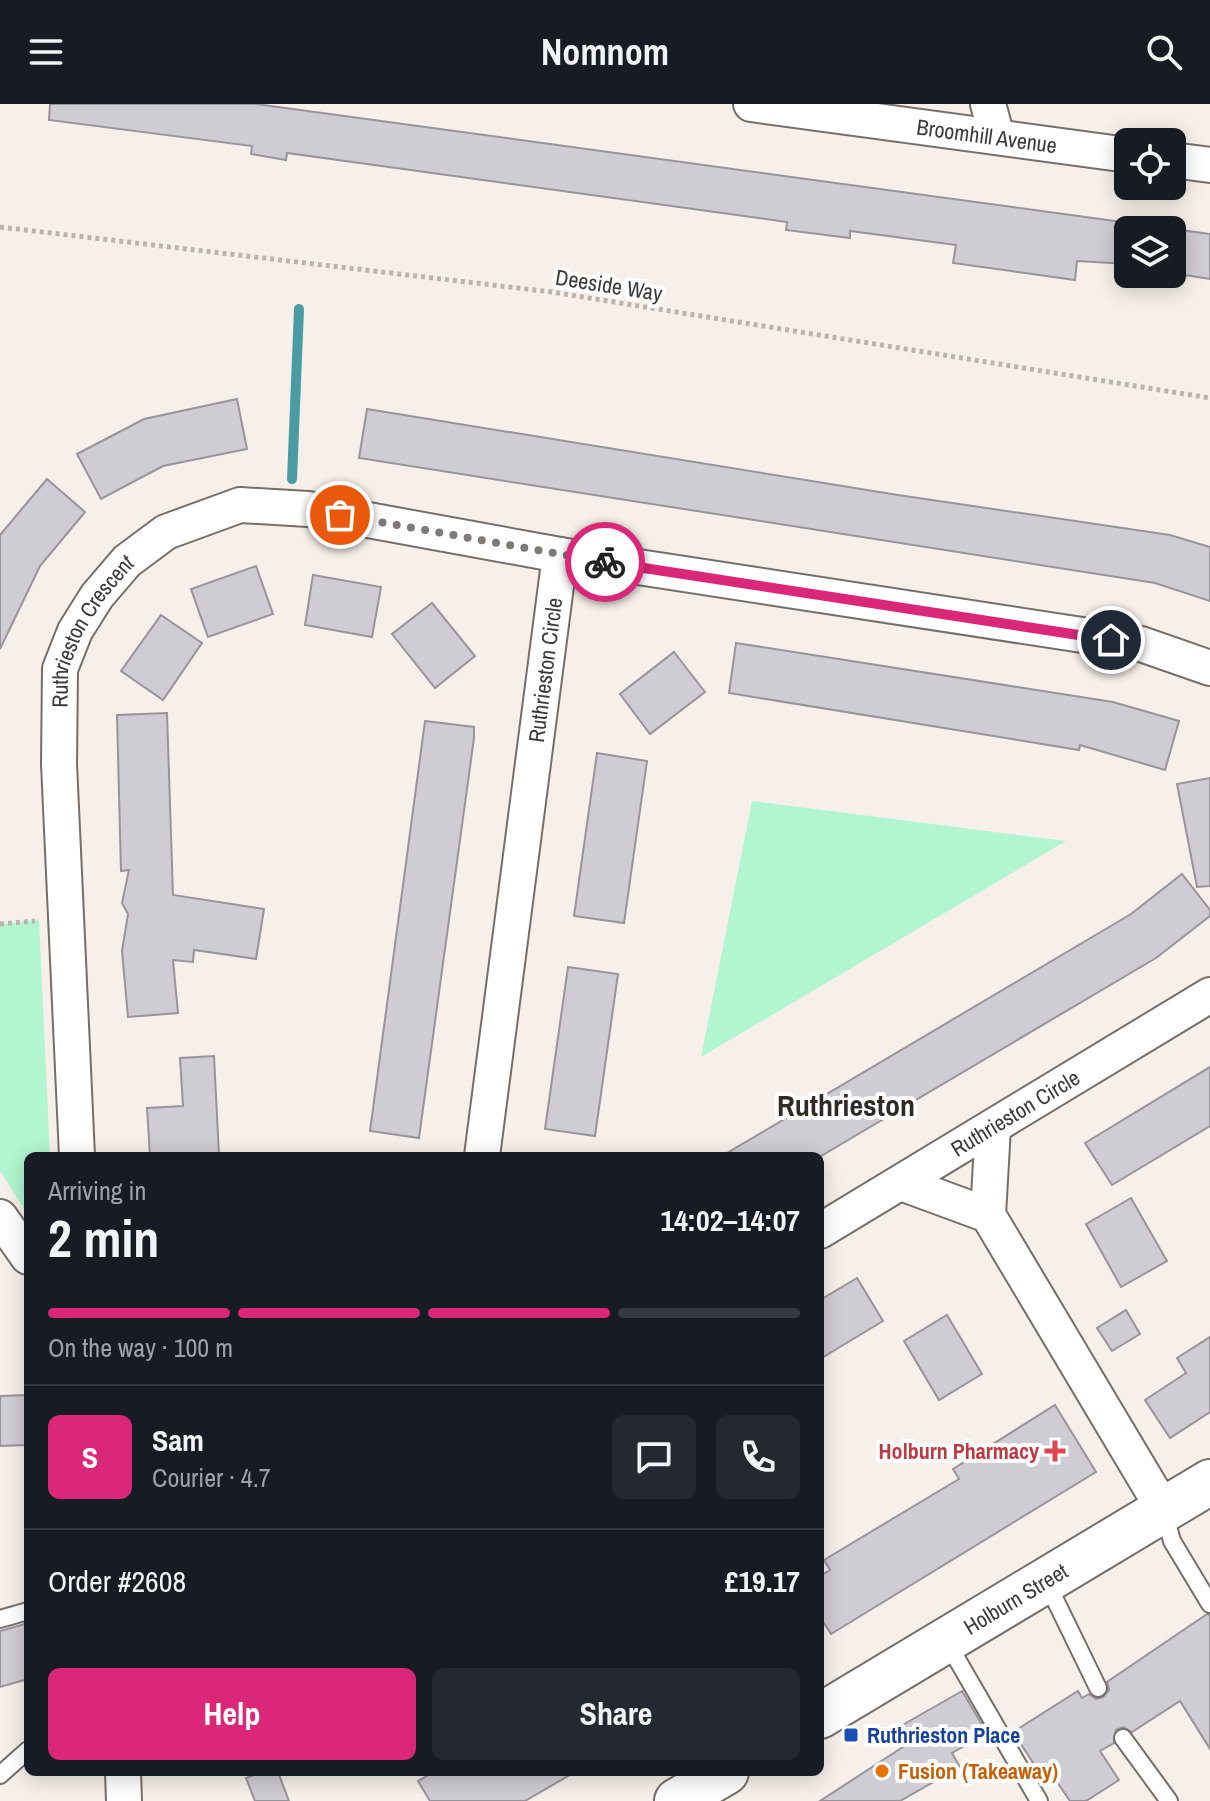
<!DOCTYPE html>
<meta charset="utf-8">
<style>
body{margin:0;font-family:"Archivo Narrow",sans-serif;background:#242831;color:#f1f3f6;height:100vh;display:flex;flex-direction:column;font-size:30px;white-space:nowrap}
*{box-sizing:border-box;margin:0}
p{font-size:26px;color:#9ea1a6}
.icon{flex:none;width:44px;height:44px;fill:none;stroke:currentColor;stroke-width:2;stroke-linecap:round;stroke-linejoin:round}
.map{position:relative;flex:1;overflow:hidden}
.side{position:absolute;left:24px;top:1048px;width:800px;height:624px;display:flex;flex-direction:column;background:#171b24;border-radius:12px;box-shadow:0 4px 20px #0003}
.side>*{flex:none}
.fabs{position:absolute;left:1114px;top:24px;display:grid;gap:16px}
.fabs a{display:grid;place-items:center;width:72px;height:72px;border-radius:12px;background:#171b24;box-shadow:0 4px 20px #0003;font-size:40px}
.pin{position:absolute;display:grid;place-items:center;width:68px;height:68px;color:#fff;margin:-34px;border:4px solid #fff;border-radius:50%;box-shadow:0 2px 8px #0007}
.courier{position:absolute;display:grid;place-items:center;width:80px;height:80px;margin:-40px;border:6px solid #db2777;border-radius:50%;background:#fff;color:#222;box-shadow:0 2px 10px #0007}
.head em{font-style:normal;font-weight:800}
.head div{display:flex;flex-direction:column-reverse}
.head{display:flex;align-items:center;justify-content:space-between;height:136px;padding:0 24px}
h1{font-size:52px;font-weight:800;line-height:60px}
.bar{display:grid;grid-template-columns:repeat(4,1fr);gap:12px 8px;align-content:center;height:96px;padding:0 24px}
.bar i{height:10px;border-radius:6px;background:#363941}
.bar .active{background:#db2777}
.bar p{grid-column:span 4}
.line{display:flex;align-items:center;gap:20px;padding:0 24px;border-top:2px solid #363941}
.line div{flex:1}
.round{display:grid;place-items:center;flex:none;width:84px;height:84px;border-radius:12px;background:#242831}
.action{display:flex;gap:16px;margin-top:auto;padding:16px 24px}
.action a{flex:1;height:92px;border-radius:12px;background:#db2777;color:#fff;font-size:32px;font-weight:800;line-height:92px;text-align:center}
.action a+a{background:#242831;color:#f1f3f6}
header{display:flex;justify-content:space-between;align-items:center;height:104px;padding:0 24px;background:#171b24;font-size:36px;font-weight:800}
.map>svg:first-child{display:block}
</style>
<header><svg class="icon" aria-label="menu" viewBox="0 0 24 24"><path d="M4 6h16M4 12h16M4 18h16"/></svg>Nomnom<svg class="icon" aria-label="search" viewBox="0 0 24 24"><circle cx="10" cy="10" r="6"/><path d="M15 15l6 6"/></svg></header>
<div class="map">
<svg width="1210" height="1697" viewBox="0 0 1210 1697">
<rect width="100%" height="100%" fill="#f7f0ea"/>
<g fill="#b1f6d0">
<path d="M752,697L1066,737L701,953Z"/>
<path d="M39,816L50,1052H28V1111L0,1067V820Z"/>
</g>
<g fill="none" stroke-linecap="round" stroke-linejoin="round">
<path stroke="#4a9ba2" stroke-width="10" d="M292,375L299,205"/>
</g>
<g fill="#d0ccd3" stroke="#97949a" stroke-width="2">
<path d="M50,0H256L1210,130V175L1172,169V126H1128V160L1077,157L1075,176L953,159L956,141L850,127V134L786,126L787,118L287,49L286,56L251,50L252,42L49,16Z"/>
<path d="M237,295L247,345L163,362L101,395L77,350L144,315Z"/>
<path d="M367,305L898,391L1170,431L1210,443V497L1155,479L359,354Z"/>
<path d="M47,375L85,408L40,462L0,545V431Z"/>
<path d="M256,462L273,510L208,533L191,485Z"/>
<path d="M313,471L381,483L372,533L305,521Z"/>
<path d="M432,499L475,552L435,584L392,530Z"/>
<path d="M161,511L202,539L163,596L121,567Z"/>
<path d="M736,539L1113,598L1179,617L1165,666L1080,641L1079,646L729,589Z"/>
<path d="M674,548L705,588L650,630L620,590Z"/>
<path d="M167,609L173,791L264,805L256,855L194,846L193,858L173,856L178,909L128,913L122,847L128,810L122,799L129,766L121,767L117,611Z"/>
<path d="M425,617L474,623V634L419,1034L370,1027Z"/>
<path d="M597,649L647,657L624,819L574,812Z"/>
<path d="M1210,674V782L1197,783L1177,680Z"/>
<path d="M1182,770L1210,806V812L1156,854L821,1052H722L1131,810Z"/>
<path d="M568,863L618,870L595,1032L545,1025Z"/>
<path d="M214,952L219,1051L150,1052L147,1004L183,1002L180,954Z"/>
<path d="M1210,963V1022L1112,1081L1085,1039Z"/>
<path d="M1131,1094L1167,1157L1121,1183L1086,1120Z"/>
<path d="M857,1174L883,1217L820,1255V1196Z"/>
<path d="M1126,1206L1140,1230L1112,1247L1097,1224Z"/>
<path d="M947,1211L982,1270L939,1296L904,1237Z"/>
<path d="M1210,1233V1308L1170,1334L1145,1296L1186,1269L1177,1254Z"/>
<path d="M28,1291V1341L0,1342V1292Z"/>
<path d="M1055,1301L1096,1368L831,1530L820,1513V1472L830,1466L824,1456L959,1375L953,1365Z"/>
<path d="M1207,1510L1210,1511V1645L1180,1597L1132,1628L1123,1623L1116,1626L1114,1639L1100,1647L1119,1676L1086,1697H1070L1051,1669L1043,1674L1013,1628L1078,1587L1082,1594L1089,1590L1096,1595L1103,1593L1109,1586L1107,1578Z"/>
<path d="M28,1519V1575L0,1583V1527Z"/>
<path d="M962,1587L987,1629L952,1649L960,1663L900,1697H820L909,1639L899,1623Z"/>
<path d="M262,1668H278L289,1697H255L246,1674Z"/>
<path d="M434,1668H575L525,1697H430L418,1677Z"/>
</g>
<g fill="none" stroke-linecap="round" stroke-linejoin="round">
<g stroke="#756f6b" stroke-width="20">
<g id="lane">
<path d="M1164,1408L1172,1437L1210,1500"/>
<path d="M1046,1477L1098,1584"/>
<path d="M0,1515L28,1507"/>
<path d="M947,1538L1039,1697"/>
<path d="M1123,1634L1169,1697"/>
<path d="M0,1671L28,1646"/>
</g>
</g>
<g stroke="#756f6b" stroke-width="38">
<g id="street">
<path id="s1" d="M751,0L1128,51"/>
<path d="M988,0L997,33"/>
<path d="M1172,56L1210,61"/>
<path d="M993,1023L988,1111L1164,1406"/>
<path id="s2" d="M77,1052L59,660L60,565L75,527L97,492L127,457L166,428L240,401L308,405L560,451"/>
<path id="s3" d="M482,1052L560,451L1141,540L1210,564"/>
<path d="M901,1079L988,1111"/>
<path d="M0,1113L28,1153"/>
<path id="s4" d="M820,1127L1210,891"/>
<path d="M123,1668L124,1697"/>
</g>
</g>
<g stroke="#756f6b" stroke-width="48">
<g id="secondary">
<path id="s5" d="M820,1612L1210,1378"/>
<path d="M677,1697L726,1668"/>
</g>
</g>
<g stroke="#bab4b0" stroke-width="5" stroke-dasharray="4 4" stroke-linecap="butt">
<path d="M0,123L552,188L1210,294"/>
<path d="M0,820L35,817"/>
</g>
<use href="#lane" stroke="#fff" stroke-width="16"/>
<use href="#street" stroke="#fff" stroke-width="34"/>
<use href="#secondary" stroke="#fff" stroke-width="44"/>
</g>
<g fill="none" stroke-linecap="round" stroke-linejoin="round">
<path stroke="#7e7a77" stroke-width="8" stroke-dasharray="0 14.4" d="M340,411L605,458"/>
<path stroke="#db2777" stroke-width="10" d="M605,458L1111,536"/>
</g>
<path fill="#e0444e" stroke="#fefffe" stroke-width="3" d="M1051 1335h8v8h8v8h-8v8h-8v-8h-8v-8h8z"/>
<rect fill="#1a4fb4" stroke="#fefffe" stroke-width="3" x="843" y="1623" width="16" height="16" rx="4"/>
<circle fill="#e8710a" stroke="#fefffe" stroke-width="3" cx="882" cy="1667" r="8"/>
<g text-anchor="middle" stroke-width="8" stroke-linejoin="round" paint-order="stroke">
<g font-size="22" fill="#3d3b39" stroke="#fefffe">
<text dy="8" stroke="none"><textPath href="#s1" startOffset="238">Broomhill Avenue</textPath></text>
<text transform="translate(609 181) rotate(9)" y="8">Deeside Way</text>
<text dy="8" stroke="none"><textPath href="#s2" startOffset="534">Ruthrieston Crescent</textPath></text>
<text dy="8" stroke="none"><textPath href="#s3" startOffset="490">Ruthrieston Circle</textPath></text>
<text dy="8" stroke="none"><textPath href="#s4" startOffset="228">Ruthrieston Circle</textPath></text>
<text dy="8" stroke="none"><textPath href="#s5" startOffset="228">Holburn Street</textPath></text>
</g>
<g font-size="22" font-weight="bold" fill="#be3a42" stroke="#fefffe" text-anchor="end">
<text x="1039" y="1355">Holburn Pharmacy</text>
</g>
<g font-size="22" font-weight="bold" fill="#164399" stroke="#fefffe" text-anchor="start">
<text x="867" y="1639">Ruthrieston Place</text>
</g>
<g font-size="22" font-weight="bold" fill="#c56008" stroke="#fefffe" text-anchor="start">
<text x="898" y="1675">Fusion (Takeaway)</text>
</g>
<g font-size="30" font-weight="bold" fill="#2f2a26" stroke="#fefffe">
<text x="846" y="1012">Ruthrieston</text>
</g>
</g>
</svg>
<div class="fabs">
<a><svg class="icon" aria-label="locate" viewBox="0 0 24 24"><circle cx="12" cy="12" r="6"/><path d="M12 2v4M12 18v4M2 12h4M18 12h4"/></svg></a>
<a><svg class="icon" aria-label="layers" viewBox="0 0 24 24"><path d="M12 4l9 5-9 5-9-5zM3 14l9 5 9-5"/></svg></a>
</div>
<div class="pin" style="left:340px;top:411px;background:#ea580c"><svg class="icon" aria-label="bag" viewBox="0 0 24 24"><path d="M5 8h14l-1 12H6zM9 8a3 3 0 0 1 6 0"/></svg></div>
<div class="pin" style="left:1111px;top:536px;background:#1f2937"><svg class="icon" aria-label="home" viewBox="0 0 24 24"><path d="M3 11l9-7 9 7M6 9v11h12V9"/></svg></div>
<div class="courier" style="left:605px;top:458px"><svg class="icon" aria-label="bike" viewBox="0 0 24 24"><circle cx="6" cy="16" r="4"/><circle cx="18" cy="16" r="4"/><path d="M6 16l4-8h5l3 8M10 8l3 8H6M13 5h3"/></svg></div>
<section class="side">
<div class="head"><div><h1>2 min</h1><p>Arriving in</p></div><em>14:02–14:07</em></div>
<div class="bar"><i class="active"></i><i class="active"></i><i class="active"></i><i></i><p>On the way · 100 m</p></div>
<div class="line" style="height:144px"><b class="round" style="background:#db2777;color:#fff">S</b><div><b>Sam</b><p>Courier · 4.7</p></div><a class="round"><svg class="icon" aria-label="chat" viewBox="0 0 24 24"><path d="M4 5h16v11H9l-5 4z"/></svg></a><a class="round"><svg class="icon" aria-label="phone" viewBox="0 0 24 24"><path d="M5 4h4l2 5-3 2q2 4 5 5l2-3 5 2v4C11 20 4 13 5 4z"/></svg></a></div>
<div class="line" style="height:104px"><div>Order #2608</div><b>£19.17</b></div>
<div class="action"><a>Help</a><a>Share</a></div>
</section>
</div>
